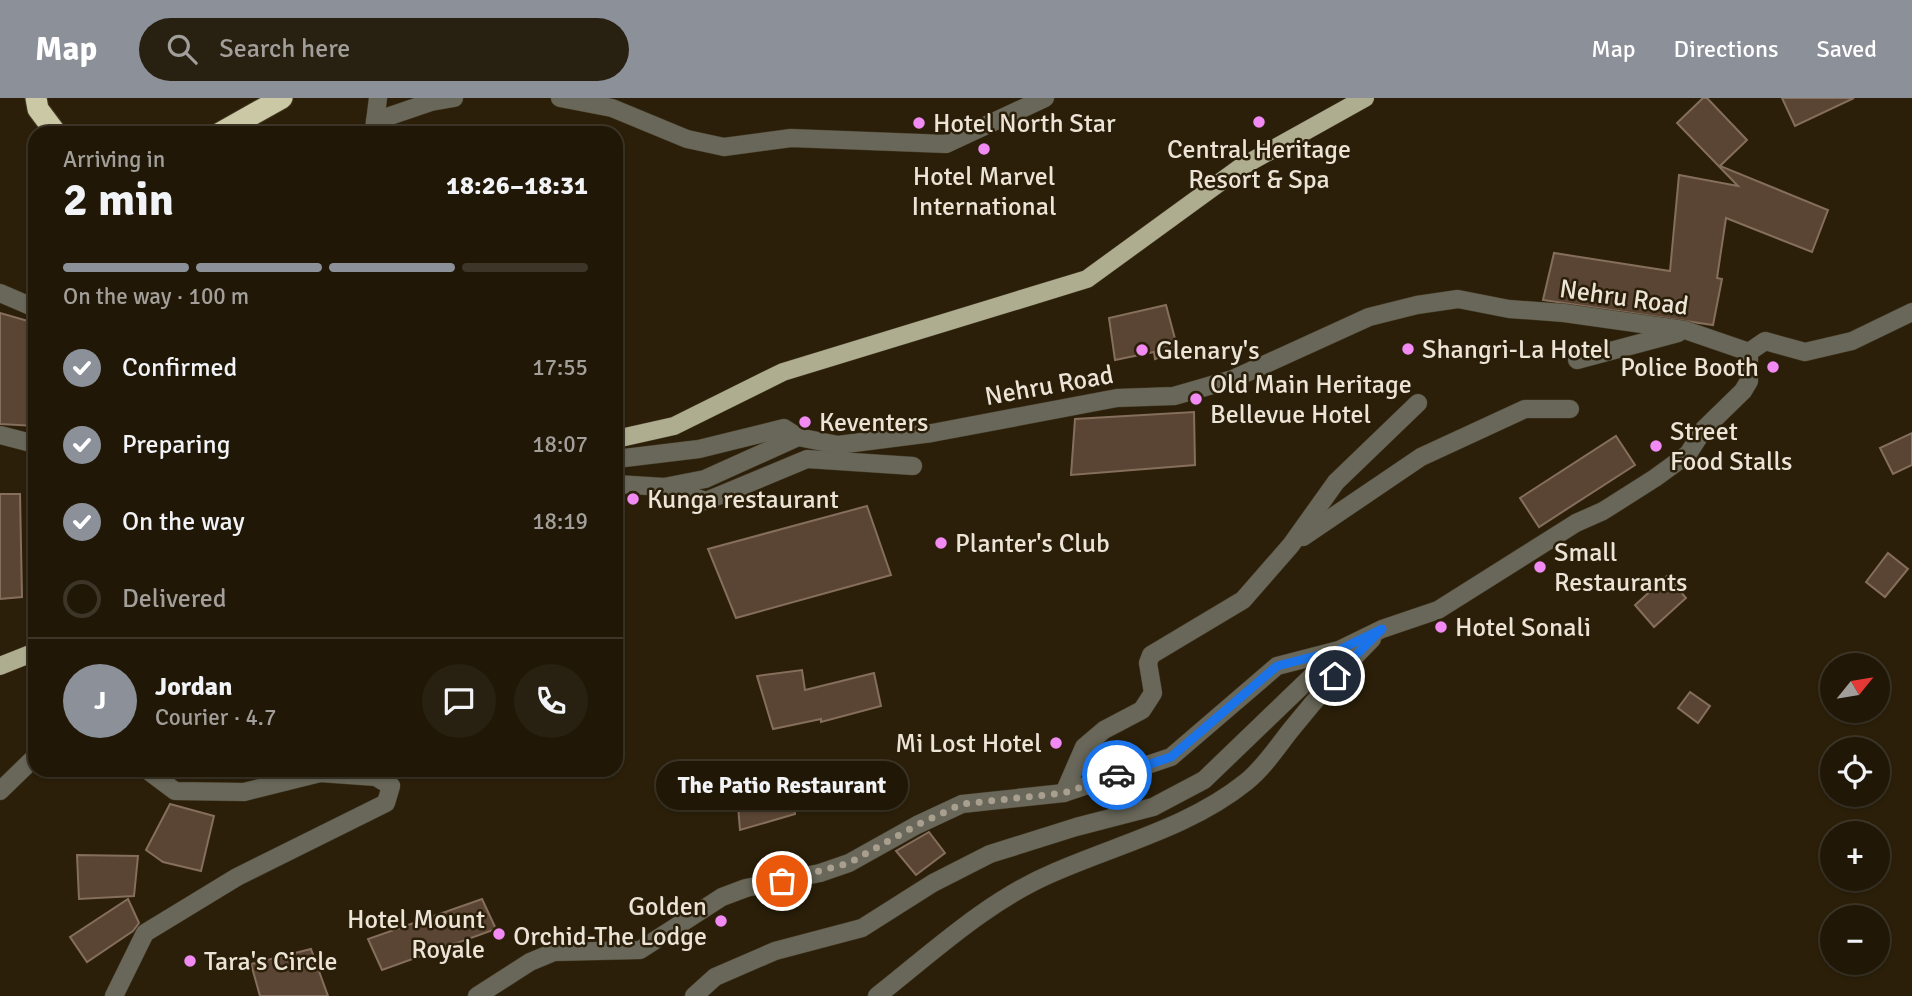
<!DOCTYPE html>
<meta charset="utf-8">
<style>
body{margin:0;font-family:Signika,sans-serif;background:#282011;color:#f1f3f6;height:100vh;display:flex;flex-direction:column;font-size:26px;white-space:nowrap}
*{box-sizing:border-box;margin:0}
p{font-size:23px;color:#a29f9b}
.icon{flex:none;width:38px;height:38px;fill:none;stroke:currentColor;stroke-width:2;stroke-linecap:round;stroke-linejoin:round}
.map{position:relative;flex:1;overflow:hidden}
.drawer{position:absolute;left:28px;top:28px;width:595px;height:651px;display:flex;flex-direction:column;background:#201707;border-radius:21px;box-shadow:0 2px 5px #0004,0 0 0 2px #3d3628}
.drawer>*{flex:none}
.needle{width:46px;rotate:60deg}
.tools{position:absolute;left:1820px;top:555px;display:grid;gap:14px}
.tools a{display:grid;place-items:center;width:70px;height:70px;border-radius:50%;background:#201707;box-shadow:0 2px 5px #0004,0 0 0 2px #3d3628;font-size:35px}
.pin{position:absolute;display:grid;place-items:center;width:60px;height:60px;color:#fff;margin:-30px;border:4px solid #fff;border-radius:50%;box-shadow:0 2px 7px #0007}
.courier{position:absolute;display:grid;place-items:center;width:70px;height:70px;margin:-35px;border:5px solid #1a73e8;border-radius:50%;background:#fff;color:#222;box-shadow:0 2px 9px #0007}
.bubble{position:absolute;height:49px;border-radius:24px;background:#201707;box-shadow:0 2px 5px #0004,0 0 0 2px #3d3628;font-size:23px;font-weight:800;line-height:49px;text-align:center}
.summary em{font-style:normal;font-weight:800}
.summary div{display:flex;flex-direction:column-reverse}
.summary{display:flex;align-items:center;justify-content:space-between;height:119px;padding:0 35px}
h1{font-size:46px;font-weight:800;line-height:52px}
.bar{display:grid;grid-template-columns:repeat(4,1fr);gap:10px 7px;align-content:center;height:84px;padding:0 35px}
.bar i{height:9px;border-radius:5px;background:#3d3628}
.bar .on{background:#8c9099}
.bar p{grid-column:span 4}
.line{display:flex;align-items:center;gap:18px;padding:0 35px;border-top:2px solid #3d3628}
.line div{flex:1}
.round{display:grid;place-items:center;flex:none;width:74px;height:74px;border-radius:37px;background:#282011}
ol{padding:0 35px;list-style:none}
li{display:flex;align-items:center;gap:21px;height:77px}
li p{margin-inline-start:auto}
li .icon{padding:7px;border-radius:50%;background:#8c9099;color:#fff;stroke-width:4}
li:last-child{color:#a29f9b}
li i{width:38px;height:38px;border:4px solid #3d3628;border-radius:50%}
header{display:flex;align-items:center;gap:42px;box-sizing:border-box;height:98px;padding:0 35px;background:#8c9099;color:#fff}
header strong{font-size:33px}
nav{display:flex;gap:38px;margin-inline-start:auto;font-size:24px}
.search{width:490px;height:63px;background:#282011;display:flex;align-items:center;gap:18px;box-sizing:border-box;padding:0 24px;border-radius:38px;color:#a29f9b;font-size:26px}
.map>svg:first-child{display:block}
</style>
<header>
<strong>Map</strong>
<div class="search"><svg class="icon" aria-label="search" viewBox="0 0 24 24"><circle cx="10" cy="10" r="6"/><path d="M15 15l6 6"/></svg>Search here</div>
<nav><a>Map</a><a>Directions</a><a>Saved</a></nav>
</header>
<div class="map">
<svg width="1912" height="898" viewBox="0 0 1912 898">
<rect width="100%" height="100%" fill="#2b1f09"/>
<g fill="#5a4534" stroke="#856e5c" stroke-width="2">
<path d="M1703,0H1707L1747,42L1720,68L1828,112L1812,154L1726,120L1717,180L1722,181L1713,227L1543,202L1554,155L1670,173L1679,77L1738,88L1677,25Z"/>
<path d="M1782,0H1854L1795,28Z"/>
<path d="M1166,207L1178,252L1155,261L1154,254L1115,262L1109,220Z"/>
<path d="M0,215L35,225V328L0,326Z"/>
<path d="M1194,314L1195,367L1071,377L1075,321Z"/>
<path d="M1912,335V367L1893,376L1880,350Z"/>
<path d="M1616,338L1635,367L1539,429L1520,400Z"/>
<path d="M0,396H20L22,499L0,501Z"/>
<path d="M867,408L891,477L736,520L708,451Z"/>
<path d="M1888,455L1908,471L1885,499L1866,484Z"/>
<path d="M1667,478L1686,500L1654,529L1635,507Z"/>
<path d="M802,572L805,592L874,575L881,608L821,624V621L773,631L757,578Z"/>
<path d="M1690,594L1710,608L1698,625L1678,610Z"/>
<path d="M790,684L795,716L740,732L737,696Z"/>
<path d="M170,706L214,718L201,773L163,764L146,752Z"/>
<path d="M929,734L945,755L916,777L896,753Z"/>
<path d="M77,757L138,758L134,798L79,801Z"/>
<path d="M128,801L139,825L133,833L87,864L70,839Z"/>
<path d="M482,801L496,831L382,872L368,841Z"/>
<path d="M311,851L328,898H260L251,866Z"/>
</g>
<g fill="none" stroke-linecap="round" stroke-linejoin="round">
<g stroke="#463b26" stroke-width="19">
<g id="minor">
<path d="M560,0L612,10L687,41L724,49L791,40L946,46L1045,0"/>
<path d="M375,23L431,4L454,0"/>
<path d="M374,32L378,0"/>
<path d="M0,195L35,210"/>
<path d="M1577,262L1678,235"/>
<path d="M0,337L35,346"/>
<path d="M616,361L699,351L784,330L798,339L838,347L932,335L1117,300L1174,298L1233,281L1369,219L1417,207L1458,201L1509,211L1564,215L1685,232L1749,254"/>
<path d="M616,386L664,389L705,381L798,339"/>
<path d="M664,389L706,403L807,361L913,368"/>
<path d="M1303,439L1421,359L1525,311H1570"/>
<path d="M0,693L35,659"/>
<path d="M1064,695L1084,649L1104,632L1142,612L1153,595L1148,565L1151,557L1243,502L1291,447L1336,384L1418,305"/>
<path d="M114,898L145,835L237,779L386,705L391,688L376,679L320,675L244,694L175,693L147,672"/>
<path d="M477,898L530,864L554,854L640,852L722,799L746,790L820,775L849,765L917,727L962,706L1064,695L1171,659L1277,568L1339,552L1382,531L1438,512L1576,425L1603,413L1655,380L1688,356L1704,331L1743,293L1749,283V254L1765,243L1805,254L1852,243L1912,214"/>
<path d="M694,898L715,879L775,853L862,830L933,785L990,756L1076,729L1153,709L1204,682L1336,555"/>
<path d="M877,898C933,854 988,802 1055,774C1119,746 1190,729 1246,684C1265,669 1279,646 1294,628C1319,597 1344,569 1372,541"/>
</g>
</g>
<g stroke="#463b26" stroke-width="19">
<g id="major">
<path d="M616,341L674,328L783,274L1087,181L1241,69L1365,0"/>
<path d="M0,568L35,554"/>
</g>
</g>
<g stroke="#463b26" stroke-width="23">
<g id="highway">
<path d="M36,0L38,11L56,35"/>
<path d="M220,35L282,0"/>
</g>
</g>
<use href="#minor" stroke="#686759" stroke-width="18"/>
<use href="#major" stroke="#afad90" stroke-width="18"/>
<use href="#highway" stroke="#cbc9a5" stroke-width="21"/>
</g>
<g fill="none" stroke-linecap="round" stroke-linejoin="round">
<path stroke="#a89f8f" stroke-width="7" stroke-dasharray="0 12.6" d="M782,783L849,765L917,727L962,706L1064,695L1117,677"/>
<path stroke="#1a73e8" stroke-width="9" d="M1117,677L1171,659L1277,568L1339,552L1382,531L1335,578"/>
</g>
<g fill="#f28af3" stroke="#2b1f09" stroke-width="2.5">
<circle cx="1259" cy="24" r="7"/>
<circle cx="919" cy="25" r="7"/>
<circle cx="984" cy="51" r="7"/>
<circle cx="1408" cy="251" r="7"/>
<circle cx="1142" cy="252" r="7"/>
<circle cx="1773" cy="269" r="7"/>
<circle cx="1196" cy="301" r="7"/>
<circle cx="805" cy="324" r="7"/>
<circle cx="1656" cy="348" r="7"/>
<circle cx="633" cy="401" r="7"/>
<circle cx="941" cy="445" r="7"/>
<circle cx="1540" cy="469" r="7"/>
<circle cx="1441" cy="529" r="7"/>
<circle cx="1056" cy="645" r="7"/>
<circle cx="721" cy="823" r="7"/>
<circle cx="499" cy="836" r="7"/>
<circle cx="190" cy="863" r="7"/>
</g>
<g text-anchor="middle" stroke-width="5" stroke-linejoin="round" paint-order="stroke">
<g font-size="26" fill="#ece4d7" stroke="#2b1f09" text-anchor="start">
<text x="933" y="34">Hotel North Star</text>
<text x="1259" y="60" text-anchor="middle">Central Heritage<tspan x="1259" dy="30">Resort &amp; Spa</tspan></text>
<text x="984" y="87" text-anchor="middle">Hotel Marvel<tspan x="984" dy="30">International</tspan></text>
<text x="1422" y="260">Shangri-La Hotel</text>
<text x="1156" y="261">Glenary's</text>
<text x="1759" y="278" text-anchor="end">Police Booth</text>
<text x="1210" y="295">Old Main Heritage<tspan x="1210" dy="30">Bellevue Hotel</tspan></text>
<text x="819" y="333">Keventers</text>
<text x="1670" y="342">Street<tspan x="1670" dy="30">Food Stalls</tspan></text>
<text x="647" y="410">Kunga restaurant</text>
<text x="955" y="454">Planter's Club</text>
<text x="1554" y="463">Small<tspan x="1554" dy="30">Restaurants</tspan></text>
<text x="1455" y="538">Hotel Sonali</text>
<text x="1042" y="654" text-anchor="end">Mi Lost Hotel</text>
<text x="707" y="817" text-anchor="end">Golden<tspan x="707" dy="30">Orchid-The Lodge</tspan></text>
<text x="485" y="830" text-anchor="end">Hotel Mount<tspan x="485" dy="30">Royale</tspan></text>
<text x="204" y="872">Tara's Circle</text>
</g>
<g font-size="26" fill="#ece4d7" stroke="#2b1f09">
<text transform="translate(1624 199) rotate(8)" y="9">Nehru Road</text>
<text transform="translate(1049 287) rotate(-10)" y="9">Nehru Road</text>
</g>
</g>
</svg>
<div class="tools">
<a><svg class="needle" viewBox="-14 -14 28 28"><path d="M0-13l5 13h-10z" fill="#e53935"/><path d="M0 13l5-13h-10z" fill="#a29f9b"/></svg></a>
<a><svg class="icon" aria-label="locate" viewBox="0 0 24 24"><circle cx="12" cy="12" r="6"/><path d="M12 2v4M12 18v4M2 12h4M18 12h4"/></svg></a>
<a>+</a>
<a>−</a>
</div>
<div class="pin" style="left:782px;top:783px;background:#ea580c"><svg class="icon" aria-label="bag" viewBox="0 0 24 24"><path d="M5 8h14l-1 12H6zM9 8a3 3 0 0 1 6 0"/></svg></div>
<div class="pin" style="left:1335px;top:578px;background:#1f2937"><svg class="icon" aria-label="home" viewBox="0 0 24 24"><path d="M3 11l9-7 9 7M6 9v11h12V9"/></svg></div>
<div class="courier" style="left:1117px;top:677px"><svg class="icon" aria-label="car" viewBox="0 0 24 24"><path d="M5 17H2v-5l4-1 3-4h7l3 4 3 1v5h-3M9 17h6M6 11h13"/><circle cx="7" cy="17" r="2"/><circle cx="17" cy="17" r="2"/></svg></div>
<div class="bubble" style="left:656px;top:663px;width:252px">The Patio Restaurant</div>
<section class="drawer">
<div class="summary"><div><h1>2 min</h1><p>Arriving in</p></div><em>18:26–18:31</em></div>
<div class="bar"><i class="on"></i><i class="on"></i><i class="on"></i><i></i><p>On the way · 100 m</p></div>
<ol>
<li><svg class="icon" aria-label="check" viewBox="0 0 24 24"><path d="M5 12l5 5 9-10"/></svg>Confirmed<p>17:55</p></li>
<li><svg class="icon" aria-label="check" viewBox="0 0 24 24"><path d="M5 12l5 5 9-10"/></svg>Preparing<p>18:07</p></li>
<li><svg class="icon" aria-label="check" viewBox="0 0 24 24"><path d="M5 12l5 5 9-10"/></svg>On the way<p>18:19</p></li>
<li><i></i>Delivered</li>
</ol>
<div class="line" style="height:126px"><b class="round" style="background:#8c9099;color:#fff">J</b><div><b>Jordan</b><p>Courier · 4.7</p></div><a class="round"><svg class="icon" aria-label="chat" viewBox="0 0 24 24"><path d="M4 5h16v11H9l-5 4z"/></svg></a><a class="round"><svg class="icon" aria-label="phone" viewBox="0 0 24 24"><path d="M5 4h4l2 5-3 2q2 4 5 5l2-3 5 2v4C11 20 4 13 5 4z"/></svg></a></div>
</section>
</div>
